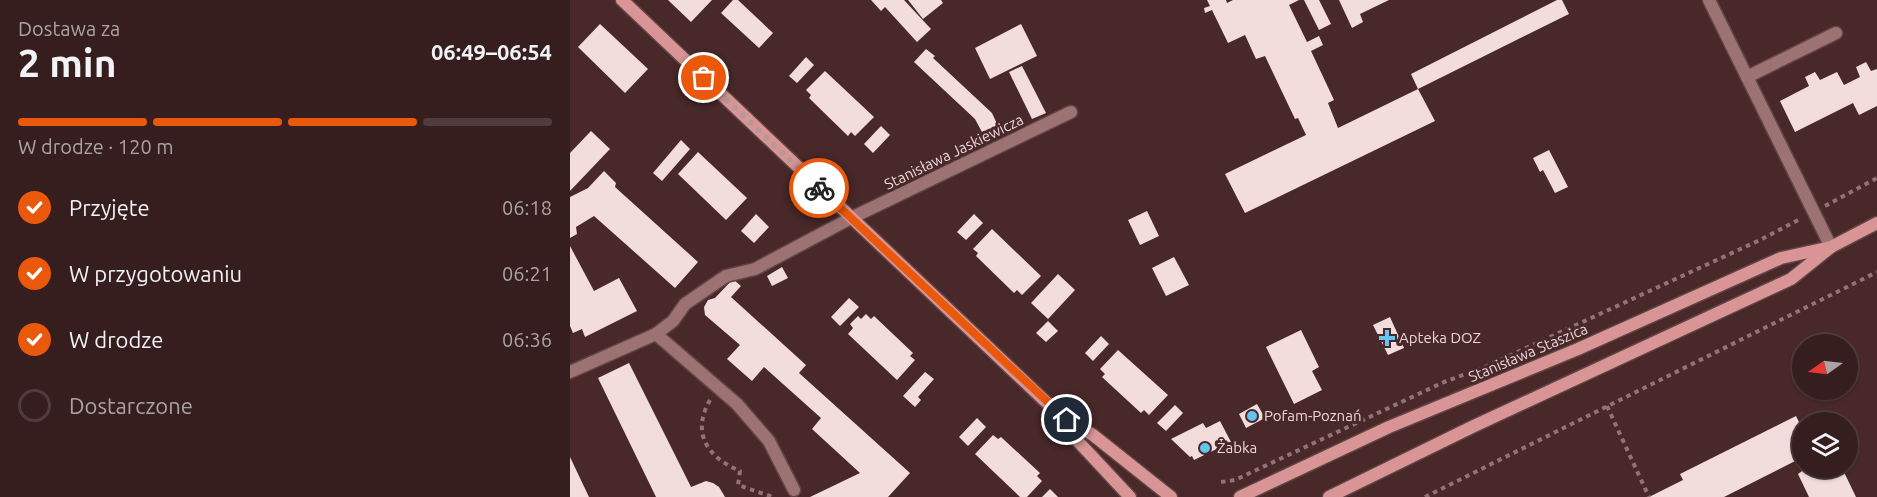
<!DOCTYPE html>
<html lang="pl">
<meta charset="utf-8">
<style>
body{margin:0;font-family:Ubuntu,sans-serif;background:#412b2b;color:#f1f3f6;height:100vh;display:flex;flex-direction:column;font-size:22px;white-space:nowrap}
*{box-sizing:border-box;margin:0}
p{font-size:20px;color:#aaa2a4}
.icon{flex:none;width:33px;height:33px;fill:none;stroke:currentColor;stroke-width:2;stroke-linecap:round;stroke-linejoin:round}
.map{position:relative;flex:1;overflow:hidden}
.panel{display:flex;flex-direction:column;background:#361e1e;width:570px}
.panel>*{flex:none}
.needle{width:39px;rotate:256deg}
.fabs{position:absolute;left:1222px;top:334px;display:grid;gap:12px}
.fabs a{display:grid;place-items:center;width:66px;height:66px;border-radius:50%;background:#361e1e;box-shadow:0 2px 4px #0004,0 0 0 2px #503c3c;font-size:30px}
.pin{position:absolute;display:grid;place-items:center;width:51px;height:51px;color:#fff;margin:-26px;border:3px solid #fff;border-radius:50%;box-shadow:0 2px 6px #0007}
.courier{position:absolute;display:grid;place-items:center;width:60px;height:60px;margin:-30px;border:4px solid #ea580c;border-radius:50%;background:#fff;color:#222;box-shadow:0 2px 8px #0007}
.head em{font-style:normal;font-weight:700}
.head div{display:flex;flex-direction:column-reverse}
.head{display:flex;align-items:center;justify-content:space-between;height:102px;padding:0 18px}
h1{font-size:39px;font-weight:700;line-height:45px}
.bar{display:grid;grid-template-columns:repeat(4,1fr);gap:9px 6px;align-content:center;height:72px;padding:0 18px}
.bar i{height:8px;border-radius:4px;background:#503c3c}
.bar .selected{background:#ea580c}
.bar p{grid-column:span 4}
ol{padding:0 18px;list-style:none}
li{display:flex;align-items:center;gap:18px;height:66px}
li p{margin-inline-start:auto}
li .icon{padding:6px;border-radius:50%;background:#ea580c;color:#fff;stroke-width:4}
li:last-child{color:#aaa2a4}
li i{width:33px;height:33px;border:3px solid #503c3c;border-radius:50%}
main{display:flex;flex:1;min-height:0}
.map>svg:first-child{display:block}
</style>
<main>
<section class="panel">
<div class="head"><div><h1>2 min</h1><p>Dostawa za</p></div><em>06:49–06:54</em></div>
<div class="bar"><i class="selected"></i><i class="selected"></i><i class="selected"></i><i></i><p>W drodze · 120 m</p></div>
<ol>
<li><svg class="icon" aria-label="check" viewBox="0 0 24 24"><path d="M5 12l5 5 9-10"/></svg>Przyjęte<p>06:18</p></li>
<li><svg class="icon" aria-label="check" viewBox="0 0 24 24"><path d="M5 12l5 5 9-10"/></svg>W przygotowaniu<p>06:21</p></li>
<li><svg class="icon" aria-label="check" viewBox="0 0 24 24"><path d="M5 12l5 5 9-10"/></svg>W drodze<p>06:36</p></li>
<li><i></i>Dostarczone</li>
</ol>
</section>
<div class="map">
<svg width="1307" height="497" viewBox="0 0 1307 497">
<rect width="100%" height="100%" fill="#482828"/>
<g fill="#f2dddc">
<path d="M98,0H142L121,22Z"/>
<path d="M163,0H168L203,33L189,48L151,13Z"/>
<path d="M301,0H334L361,29L347,42L315,7L311,11Z"/>
<path d="M338,0H371L373,3L353,19Z"/>
<path d="M637,0H656L657,3L663,0H729L719,5L737,42L749,36L753,45L741,51L764,100L758,103L768,128L848,89L865,121L675,213L655,174L736,135L728,118L725,119L695,56L686,59L675,35L658,43L642,10L635,13L634,8L640,6Z"/>
<path d="M734,0H749L761,24L749,30Z"/>
<path d="M769,0H819L790,14L793,22L782,28Z"/>
<path d="M987,0H992L999,14L848,89L841,74Z"/>
<path d="M30,24L78,69L55,93L8,47Z"/>
<path d="M451,24L467,56L420,79L405,48Z"/>
<path d="M356,49L365,56L363,58L422,113L428,126L413,134L405,119L344,62Z"/>
<path d="M236,57L244,65L227,83L219,76Z"/>
<path d="M1296,62L1301,71L1307,69V106L1289,115L1283,103L1225,132L1210,101L1239,86L1235,77L1245,72L1250,80L1267,72L1274,85L1290,77L1286,67Z"/>
<path d="M452,66L476,113L462,119L439,72Z"/>
<path d="M255,71L304,117L285,136L281,132L278,136L239,98L241,95L236,90Z"/>
<path d="M311,126L320,135L303,153L294,144Z"/>
<path d="M21,131L40,149L0,191V153Z"/>
<path d="M111,140L120,149L92,181L83,173Z"/>
<path d="M979,150L998,187L985,193L973,170L970,172L963,158Z"/>
<path d="M128,152L177,198L156,220L108,174Z"/>
<path d="M34,171L46,183L45,187L128,262L105,288L24,216L6,227L7,234L0,238V197L18,188Z"/>
<path d="M577,211L589,236L570,245L558,220Z"/>
<path d="M186,214L199,227L184,243L171,231Z"/>
<path d="M404,214L413,223L396,240L387,232Z"/>
<path d="M422,229L471,276L452,295L447,290L444,293L406,256L408,253L403,249Z"/>
<path d="M0,246L24,291L49,278L67,311L15,337L12,329L3,333L0,326Z"/>
<path d="M604,257L619,285L596,296L582,268Z"/>
<path d="M212,267L218,278L202,286L197,276Z"/>
<path d="M488,274L505,290L478,319L461,303Z"/>
<path d="M163,279L171,286L161,297L236,365L229,373L340,473L318,497H240L290,473L242,429L251,418L194,367L182,381L157,359L170,345L135,315L134,307L138,300L145,298Z"/>
<path d="M279,298L289,307L270,326L261,317Z"/>
<path d="M296,314L301,319L304,316L343,353L340,356L345,360L327,380L278,334L283,328L280,324L288,316L291,319Z"/>
<path d="M820,317L834,348L818,355L803,325Z"/>
<path d="M478,321L488,331L476,342L466,333Z"/>
<path d="M731,330L749,367L742,371L752,390L724,404L696,347Z"/>
<path d="M531,336L539,344L523,361L515,353Z"/>
<path d="M548,350L598,395L579,415L574,410L571,413L532,377L535,374L530,369Z"/>
<path d="M59,363L121,487L136,481L143,483L149,487L155,497H86L28,378Z"/>
<path d="M355,372L364,379L348,397L351,400L345,407L333,396Z"/>
<path d="M687,404L695,418L676,428L669,414Z"/>
<path d="M605,405L613,413L596,431L587,423Z"/>
<path d="M1226,416L1233,430V462L1231,458L1154,497H1079L1113,480L1110,474Z"/>
<path d="M407,418L416,427L398,446L389,437Z"/>
<path d="M650,421L661,442L624,460L622,456L620,457L601,439L633,423L636,428Z"/>
<path d="M423,435L428,439L431,437L470,473L467,476L472,481L457,497H450L405,454Z"/>
<path d="M0,457L19,497H0Z"/>
<path d="M1236,468H1272L1286,497H1239L1228,474Z"/>
<path d="M480,489L488,497H472Z"/>
</g>
<g fill="none" stroke-linecap="round" stroke-linejoin="round">
<g stroke="#624444" stroke-width="15">
<path id="lane" d="M1177,77L1266,33"/>
</g>
<g stroke="#624444" stroke-width="15">
<g id="street">
<path d="M1139,0L1261,247"/>
<path d="M86,334L167,404L199,441L224,490"/>
<path d="M0,372L86,334L103,321L115,304L156,276L185,269L281,218L501,112"/>
</g>
</g>
<g stroke="#624444" stroke-width="15">
<g id="secondary">
<path d="M52,0L476,402L497,420L523,435L601,497"/>
<path d="M497,420L503,436L560,497"/>
<path d="M670,497L819,427L1008,349L1211,258L1261,247"/>
<path d="M759,497L904,426L1221,279L1261,247L1307,223"/>
</g>
</g>
<g stroke="#907474" stroke-width="4" stroke-dasharray="4.5 4.5" stroke-linecap="butt">
<path d="M1255,206L1307,178"/>
<path d="M140,400C121,433 137,457 170,471L168,485L203,497"/>
<path d="M1037,406L1079,497"/>
<path d="M651,482L665,480L874,382L915,367L1190,240L1232,218"/>
<path d="M855,497L1307,272"/>
</g>
<use href="#lane" stroke="#9d7272" stroke-width="12"/>
<use href="#street" stroke="#9d7272" stroke-width="12"/>
<use href="#secondary" stroke="#d99595" stroke-width="12"/>
</g>
<g fill="none" stroke-linecap="round" stroke-linejoin="round">
<path stroke="#b39999" stroke-width="6" stroke-dasharray="0 10.8" d="M134,78L249,188"/>
<path stroke="#ea580c" stroke-width="8" d="M249,188L497,420"/>
</g>
<g fill="#66c4ef" stroke="#482828" stroke-width="2">
<path d="M814 329h6v6h6v6h-6v6h-6v-6h-6v-6h6z"/>
<circle cx="682" cy="416" r="6"/>
<circle cx="635" cy="448" r="6"/>
</g>
<g text-anchor="middle" stroke-width="6" stroke-linejoin="round" paint-order="stroke">
<g font-size="15" fill="#ecd6d6" stroke="#482828">
<text transform="translate(384 152) rotate(-26)" y="5">Stanisława Jaskiewicza</text>
<text transform="translate(958 353) rotate(-23)" y="5">Stanisława Staszica</text>
</g>
<g font-size="15" fill="#ecd6d6" stroke="#482828" text-anchor="start">
<text x="829" y="343">Apteka DOZ</text>
<text x="694" y="421">Pofam-Poznań</text>
<text x="647" y="453">Żabka</text>
</g>
</g>
</svg>
<div class="fabs">
<a><svg class="needle" viewBox="-14 -14 28 28"><path d="M0-13l5 13h-10z" fill="#e53935"/><path d="M0 13l5-13h-10z" fill="#aaa2a4"/></svg></a>
<a><svg class="icon" aria-label="layers" viewBox="0 0 24 24"><path d="M12 4l9 5-9 5-9-5zM3 14l9 5 9-5"/></svg></a>
</div>
<div class="pin" style="left:134px;top:78px;background:#ea580c"><svg class="icon" aria-label="bag" viewBox="0 0 24 24"><path d="M5 8h14l-1 12H6zM9 8a3 3 0 0 1 6 0"/></svg></div>
<div class="pin" style="left:497px;top:420px;background:#1f2937"><svg class="icon" aria-label="home" viewBox="0 0 24 24"><path d="M3 11l9-7 9 7M6 9v11h12V9"/></svg></div>
<div class="courier" style="left:249px;top:188px"><svg class="icon" aria-label="bike" viewBox="0 0 24 24"><circle cx="6" cy="16" r="4"/><circle cx="18" cy="16" r="4"/><path d="M6 16l4-8h5l3 8M10 8l3 8H6M13 5h3"/></svg></div>
</div>
</main>
